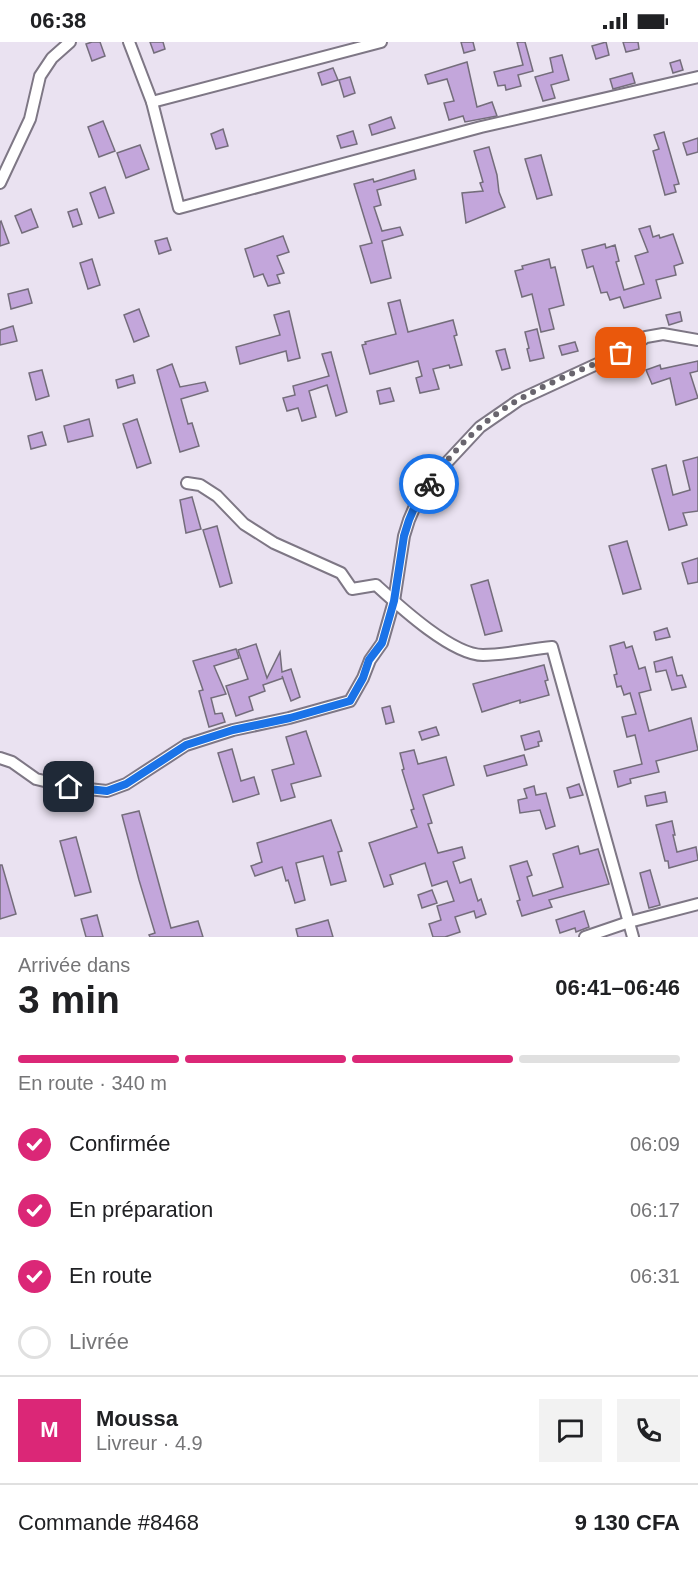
<!DOCTYPE html>
<html lang="fr">
<meta charset="utf-8">
<style>
body{margin:0;font-family:Arial,sans-serif;background:#f2f2f2;color:#202124;height:100vh;display:flex;flex-direction:column;font-size:22px;white-space:nowrap}
*{box-sizing:border-box;margin:0}
p{font-size:20px;color:#757577}
.icon{flex:none;width:33px;height:33px;fill:none;stroke:currentColor;stroke-width:2;stroke-linecap:round;stroke-linejoin:round}
.map{position:relative;height:895px;overflow:hidden}
.side{display:flex;flex-direction:column;background:#fff;flex:1}
.side>*{flex:none}
.pin{position:absolute;display:grid;place-items:center;width:51px;height:51px;color:#fff;margin:-26px;border-radius:12px;box-shadow:0 3px 9px #0006}
.courier{position:absolute;display:grid;place-items:center;width:60px;height:60px;margin:-30px;border:4px solid #1a73e8;border-radius:50%;background:#fff;color:#222;box-shadow:0 2px 8px #0007}
.head em{font-style:normal;font-weight:700}
.head div{display:flex;flex-direction:column-reverse}
.head{display:flex;align-items:center;justify-content:space-between;height:102px;padding:0 18px}
h1{font-size:39px;font-weight:700;line-height:45px}
.bar{display:grid;grid-template-columns:repeat(4,1fr);gap:9px 6px;align-content:center;height:72px;padding:0 18px}
.bar i{height:8px;border-radius:4px;background:#e0e0e0}
.bar .current{background:#db2777}
.bar p{grid-column:span 4}
.line{display:flex;align-items:center;gap:15px;padding:0 18px;border-top:2px solid #e0e0e0}
.line div{flex:1}
.round{display:grid;place-items:center;flex:none;width:63px;height:63px;border-radius:0px;background:#f2f2f2}
ol{padding:0 18px;list-style:none}
li{display:flex;align-items:center;gap:18px;height:66px}
li p{margin-inline-start:auto}
li .icon{padding:6px;border-radius:50%;background:#db2777;color:#fff;stroke-width:4}
li:last-child{color:#757577}
li i{width:33px;height:33px;border:3px solid #e0e0e0;border-radius:50%}
.status{display:flex;justify-content:space-between;align-items:center;height:42px;padding:0 30px;background:#fff;direction:ltr}
.status svg{height:16px;fill:currentColor}
.map>svg:first-child{display:block}
</style>
<div class="status"><b>06:38</b><svg viewBox="0 0 49 12"><path d="M0 12V9h3v3zM5 12V6h3v6zM10 12V3h3v9zM15 12V0h3v12zM26 1h20v11H26zM47 4h2v5h-2z"/></svg></div>
<div class="map">
<svg width="698" height="895" viewBox="0 0 698 895">
<rect width="100%" height="100%" fill="#eae2f1"/>
<g fill="#c3a6db" stroke="#746d7b" stroke-width="1.5">
<path d="M92,0H100L105,14L92,19L86,2Z"/>
<path d="M150,0H163L165,7L154,11Z"/>
<path d="M461,0H473L475,8L464,11Z"/>
<path d="M517,0H525L533,29L518,33L521,44L506,48L505,43L498,44L494,30L523,23Z"/>
<path d="M606,0L609,13L596,17L592,4Z"/>
<path d="M623,0H638L639,7L626,10Z"/>
<path d="M562,13L569,38L551,43L555,56L543,59L535,35L553,30L550,16Z"/>
<path d="M680,18L683,28L673,31L670,21Z"/>
<path d="M467,20L477,65L492,60L497,74L465,80L463,74L449,78L444,61L454,59L447,37L428,42L425,33Z"/>
<path d="M333,26L338,38L322,43L318,31Z"/>
<path d="M632,31L635,41L613,47L610,37Z"/>
<path d="M350,35L355,51L344,55L339,38Z"/>
<path d="M391,75L395,86L372,93L369,83Z"/>
<path d="M103,79L115,109L99,115L88,85Z"/>
<path d="M223,87L228,104L216,107L211,92Z"/>
<path d="M353,89L357,102L341,106L337,94Z"/>
<path d="M664,90L679,142L674,143L676,150L665,153L653,109L659,107L654,93Z"/>
<path d="M698,96V110L687,113L683,101Z"/>
<path d="M140,103L149,127L126,136L117,111Z"/>
<path d="M489,105L497,133L499,150L505,165L466,181L462,151L483,149L480,141L483,140L474,109Z"/>
<path d="M541,113L552,153L537,157L525,117Z"/>
<path d="M414,128L416,137L377,148L381,163L374,165L382,189L400,185L403,193L382,199L391,236L371,241L360,204L372,201L354,142L373,137L374,140Z"/>
<path d="M105,145L114,171L99,176L90,151Z"/>
<path d="M31,167L38,185L22,191L15,174Z"/>
<path d="M77,167L82,182L73,185L68,170Z"/>
<path d="M1,179L9,201L0,204V180Z"/>
<path d="M650,184L653,195L659,193L660,196L673,192L683,221L674,224L676,233L656,238L661,256L624,266L620,255L610,258L607,250L601,251L593,224L587,226L582,208L605,202L606,206L615,203L619,219L616,220L624,248L644,242L635,214L648,210L639,187Z"/>
<path d="M283,194L289,210L277,214L284,231L277,233L280,241L268,244L263,232L254,235L245,207Z"/>
<path d="M167,196L171,208L159,212L155,199Z"/>
<path d="M92,217L100,243L88,247L80,221Z"/>
<path d="M549,217L551,226L555,225L564,263L549,267L554,287L541,290L532,252L522,255L515,229L523,227L522,224Z"/>
<path d="M28,247L32,261L11,267L8,252Z"/>
<path d="M400,258L408,290L453,278L457,293L454,294L462,323L450,326L449,323L433,327L439,347L420,351L416,336L422,334L418,319L370,332L362,303L366,302L365,300L396,292L388,261Z"/>
<path d="M139,267L149,294L134,300L124,273Z"/>
<path d="M289,269L300,316L288,319L286,309L240,322L236,305L280,293L274,273Z"/>
<path d="M680,270L682,279L669,283L666,273Z"/>
<path d="M13,284L17,299L0,303V288Z"/>
<path d="M537,287L544,316L530,319L527,307L529,306L525,290Z"/>
<path d="M575,300L578,309L562,313L559,304Z"/>
<path d="M505,307L510,326L502,328L496,309Z"/>
<path d="M331,310L347,370L336,374L327,343L309,349L316,375L302,379L298,366L287,369L283,356L295,353L293,344L329,334L322,312Z"/>
<path d="M698,319V329L690,331L698,356L676,363L670,336L652,342L646,328L660,323L661,327Z"/>
<path d="M172,322L180,345L205,340L208,349L181,357L188,382L192,381L199,404L180,410L157,328Z"/>
<path d="M42,328L49,354L36,358L29,331Z"/>
<path d="M133,333L135,341L118,346L116,338Z"/>
<path d="M390,346L394,359L380,362L377,349Z"/>
<path d="M89,377L93,394L68,400L64,384Z"/>
<path d="M137,377L151,421L137,426L123,382Z"/>
<path d="M42,390L46,403L31,407L28,394Z"/>
<path d="M698,415V469L683,471L687,483L669,488L652,427L666,423L673,453L690,448L683,419Z"/>
<path d="M192,455L201,487L186,491L180,458Z"/>
<path d="M217,484L232,541L220,545L203,488Z"/>
<path d="M627,499L641,547L623,552L609,504Z"/>
<path d="M698,516V540L688,542L682,521Z"/>
<path d="M488,538L502,589L485,593L471,543Z"/>
<path d="M667,586L670,595L656,598L654,590Z"/>
<path d="M624,600L626,606L632,604L639,627L645,625L651,648L639,651L649,689L691,676L698,708L656,719L659,730L630,737L631,741L618,745L614,729L642,722L635,693L627,695L622,675L636,672L630,651L624,653L621,644L617,645L614,633L617,632L610,604Z"/>
<path d="M256,602L267,636L280,610L282,630L291,627L300,655L291,659L282,634L283,636L263,643L265,649L249,655L253,668L236,674L226,644L248,637L238,608Z"/>
<path d="M236,607L239,616L214,624L226,652L211,656L215,672L222,671L225,680L209,685L199,649L203,648L193,619Z"/>
<path d="M672,615L677,634L682,633L686,645L672,648L666,628L656,630L654,620Z"/>
<path d="M544,623L548,638L545,639L549,653L520,661V658L482,670L473,642Z"/>
<path d="M390,664L394,680L386,682L382,666Z"/>
<path d="M436,685L439,693L422,698L419,690Z"/>
<path d="M306,689L321,734L291,742L295,755L281,759L272,728L294,722L286,695Z"/>
<path d="M539,689L542,699L538,700L539,704L525,708L521,694Z"/>
<path d="M232,707L241,739L254,735L259,752L233,760L218,711Z"/>
<path d="M414,708L418,722L446,715L454,743L423,753L432,781L428,782L438,811L462,805L465,816L453,820L460,841L471,837L478,859L481,857L486,872L476,876L474,869L455,875L460,890L445,895H433L429,882L441,878L437,864L454,859L447,839L432,844L425,821L390,833L393,842L384,845L369,801L417,785L411,768L414,767L402,728L404,727L400,711Z"/>
<path d="M524,713L527,723L487,734L484,724Z"/>
<path d="M579,742L583,753L570,756L567,746Z"/>
<path d="M534,744L536,753L546,751L555,784L546,787L540,768L520,771L518,758L527,756L524,747Z"/>
<path d="M665,750L667,760L647,764L645,754Z"/>
<path d="M139,769L171,886L198,879L203,895H150L149,893L155,891L139,838L122,773Z"/>
<path d="M331,778L342,809L338,810L346,839L331,843L323,814L296,821L305,858L295,861L288,838L286,839L282,825L255,834L251,824L262,820L257,801Z"/>
<path d="M672,779L675,793H673L677,810L696,805L698,818L669,826L668,819H665L656,783Z"/>
<path d="M76,795L91,850L75,854L60,799Z"/>
<path d="M578,804L580,812L598,807L609,842L549,858L552,865L522,874L517,859L520,858L510,824L527,819L532,833L527,835L533,854L547,850L563,845L553,812Z"/>
<path d="M0,823H2L16,872L0,877Z"/>
<path d="M650,828L660,863L649,866L640,831Z"/>
<path d="M432,848L437,861L422,866L418,853Z"/>
<path d="M584,869L589,885L576,890L575,886L560,891L556,878Z"/>
<path d="M97,873L103,895H86L81,877Z"/>
<path d="M328,878L333,895H298L296,887Z"/>
</g>
<g fill="none" stroke-linecap="round" stroke-linejoin="round">
<g stroke="#7e7785" stroke-width="14">
<g id="minor">
<path d="M129,0L152,60L179,166L481,85L698,35"/>
<path d="M152,60L381,0"/>
<path d="M0,141L30,77L40,34L52,16L70,0"/>
<path d="M187,441L200,443L217,454L244,482L274,501L341,531L352,547L376,543C399,564 452,613 483,613C506,613 530,607 552,605L633,895"/>
<path d="M0,716L12,720L36,737L69,745L107,749L126,742L186,703L233,688L289,676L350,659L363,636L370,618L382,601L394,559L404,494L409,478L418,457L438,430L480,385L519,358L621,311L646,295L663,292L698,298"/>
<path d="M585,895L629,880L698,862"/>
</g>
</g>
<use href="#minor" stroke="#fff" stroke-width="10"/>
</g>
<g fill="none" stroke-linecap="round" stroke-linejoin="round">
<path stroke="#69656e" stroke-width="6" stroke-dasharray="0 10.8" d="M429,442C452,409 485,376 520,357C552,339 587,325 621,311"/>
<path stroke="#1a73e8" stroke-width="8" d="M69,745L107,749L126,742L186,703L233,688L290,676L350,659L363,636L369,618L382,601L394,559L404,494L409,478L418,457L429,442"/>
</g>
</svg>
<div class="pin" style="left:621px;top:311px;background:#ea580c"><svg class="icon" aria-label="bag" viewBox="0 0 24 24"><path d="M5 8h14l-1 12H6zM9 8a3 3 0 0 1 6 0"/></svg></div>
<div class="pin" style="left:69px;top:745px;background:#1f2937"><svg class="icon" aria-label="home" viewBox="0 0 24 24"><path d="M3 11l9-7 9 7M6 9v11h12V9"/></svg></div>
<div class="courier" style="left:429px;top:442px"><svg class="icon" aria-label="bike" viewBox="0 0 24 24"><circle cx="6" cy="16" r="4"/><circle cx="18" cy="16" r="4"/><path d="M6 16l4-8h5l3 8M10 8l3 8H6M13 5h3"/></svg></div>
</div>
<section class="side">
<div class="head"><div><h1>3 min</h1><p>Arrivée dans</p></div><em>06:41–06:46</em></div>
<div class="bar"><i class="current"></i><i class="current"></i><i class="current"></i><i></i><p>En route · 340 m</p></div>
<ol>
<li><svg class="icon" aria-label="check" viewBox="0 0 24 24"><path d="M5 12l5 5 9-10"/></svg>Confirmée<p>06:09</p></li>
<li><svg class="icon" aria-label="check" viewBox="0 0 24 24"><path d="M5 12l5 5 9-10"/></svg>En préparation<p>06:17</p></li>
<li><svg class="icon" aria-label="check" viewBox="0 0 24 24"><path d="M5 12l5 5 9-10"/></svg>En route<p>06:31</p></li>
<li><i></i>Livrée</li>
</ol>
<div class="line" style="height:108px"><b class="round" style="background:#db2777;color:#fff">M</b><div><b>Moussa</b><p>Livreur · 4.9</p></div><a class="round"><svg class="icon" aria-label="chat" viewBox="0 0 24 24"><path d="M4 5h16v11H9l-5 4z"/></svg></a><a class="round"><svg class="icon" aria-label="phone" viewBox="0 0 24 24"><path d="M5 4h4l2 5-3 2q2 4 5 5l2-3 5 2v4C11 20 4 13 5 4z"/></svg></a></div>
<div class="line" style="height:78px"><div>Commande #8468</div><b>9 130 CFA</b></div>
</section>
